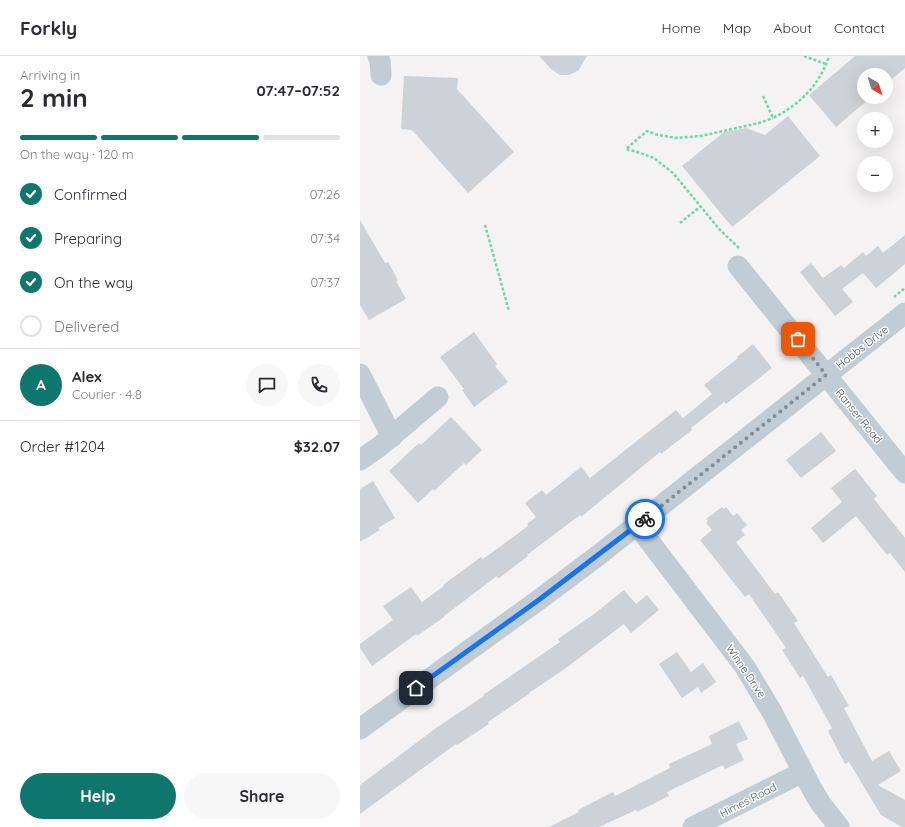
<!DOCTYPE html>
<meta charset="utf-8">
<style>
body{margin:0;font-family:Quicksand,sans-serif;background:#f7f7f7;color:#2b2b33;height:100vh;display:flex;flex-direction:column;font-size:15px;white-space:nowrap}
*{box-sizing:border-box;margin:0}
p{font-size:13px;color:#7c7c81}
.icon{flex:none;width:22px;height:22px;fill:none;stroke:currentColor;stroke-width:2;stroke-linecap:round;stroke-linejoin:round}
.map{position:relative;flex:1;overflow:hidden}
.sheet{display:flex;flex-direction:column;background:#fff;width:360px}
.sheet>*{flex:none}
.needle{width:26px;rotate:141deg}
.buttons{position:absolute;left:497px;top:12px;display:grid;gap:8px}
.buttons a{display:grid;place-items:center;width:36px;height:36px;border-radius:50%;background:#fff;box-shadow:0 4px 16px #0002;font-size:20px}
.pin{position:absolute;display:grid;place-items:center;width:34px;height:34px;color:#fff;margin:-17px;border-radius:8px;box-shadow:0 2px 6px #0006}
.courier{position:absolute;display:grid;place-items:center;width:40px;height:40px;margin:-20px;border:3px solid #1a73e8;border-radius:50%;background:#fff;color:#222;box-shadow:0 1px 5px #0007}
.headline em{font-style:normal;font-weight:700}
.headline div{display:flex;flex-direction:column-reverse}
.headline{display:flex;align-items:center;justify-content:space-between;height:68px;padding:0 20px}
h1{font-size:26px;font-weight:700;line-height:30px}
.bar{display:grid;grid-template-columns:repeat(4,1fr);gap:6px 4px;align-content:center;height:48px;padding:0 20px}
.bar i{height:5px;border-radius:3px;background:#e1e1e2}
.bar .on{background:#0f766e}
.bar p{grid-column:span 4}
.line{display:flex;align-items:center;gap:10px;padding:0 20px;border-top:1px solid #e1e1e2}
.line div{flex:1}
.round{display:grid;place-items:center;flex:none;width:42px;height:42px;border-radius:21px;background:#f7f7f7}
ol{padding:0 20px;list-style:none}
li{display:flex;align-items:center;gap:12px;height:44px}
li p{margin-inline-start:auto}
li .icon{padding:4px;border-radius:50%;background:#0f766e;color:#fff;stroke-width:4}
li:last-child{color:#7c7c81}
li i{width:22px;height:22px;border:2px solid #e1e1e2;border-radius:50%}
.primary-button{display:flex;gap:8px;margin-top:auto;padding:8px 20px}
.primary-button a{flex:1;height:46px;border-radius:24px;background:#0f766e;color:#fff;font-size:16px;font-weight:700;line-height:46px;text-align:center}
.primary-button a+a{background:#f7f7f7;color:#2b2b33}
header{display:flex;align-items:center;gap:24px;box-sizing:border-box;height:56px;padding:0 20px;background:#fff;border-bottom:1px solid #e1e1e2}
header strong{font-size:19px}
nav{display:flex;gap:22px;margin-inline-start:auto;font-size:14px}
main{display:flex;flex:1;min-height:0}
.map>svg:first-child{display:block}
</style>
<header>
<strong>Forkly</strong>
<nav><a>Home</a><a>Map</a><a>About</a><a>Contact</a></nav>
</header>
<main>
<section class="sheet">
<div class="headline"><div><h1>2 min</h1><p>Arriving in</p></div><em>07:47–07:52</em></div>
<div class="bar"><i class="on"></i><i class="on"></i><i class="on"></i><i></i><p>On the way · 120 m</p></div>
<ol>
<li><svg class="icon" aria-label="check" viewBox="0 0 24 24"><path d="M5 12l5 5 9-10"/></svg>Confirmed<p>07:26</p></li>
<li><svg class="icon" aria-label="check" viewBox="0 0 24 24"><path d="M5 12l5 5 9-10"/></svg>Preparing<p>07:34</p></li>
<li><svg class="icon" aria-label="check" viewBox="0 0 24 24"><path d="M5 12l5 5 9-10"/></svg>On the way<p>07:37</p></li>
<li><i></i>Delivered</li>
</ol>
<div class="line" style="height:72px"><b class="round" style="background:#0f766e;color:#fff">A</b><div><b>Alex</b><p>Courier · 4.8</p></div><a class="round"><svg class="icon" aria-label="chat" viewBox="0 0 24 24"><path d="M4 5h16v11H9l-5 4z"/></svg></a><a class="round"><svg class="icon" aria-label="phone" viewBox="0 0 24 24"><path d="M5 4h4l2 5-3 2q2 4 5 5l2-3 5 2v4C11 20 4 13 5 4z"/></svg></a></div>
<div class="line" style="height:52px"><div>Order #1204</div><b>$32.07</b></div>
<div class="primary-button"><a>Help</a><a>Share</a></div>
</section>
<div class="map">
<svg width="545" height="771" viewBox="0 0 545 771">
<rect width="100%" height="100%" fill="#f4f2f2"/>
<g fill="#cdd1d8">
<path d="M179,0H227L218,15L209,19H200L191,13Z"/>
<path d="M495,0H545V12L526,28V19H504V41H511L476,71L449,39Z"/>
<path d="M44,20L98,22L97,33L154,96L108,137L52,74L41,73Z"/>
<path d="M428,60L460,100L372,171L322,110L364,76L386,72L405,79Z"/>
<path d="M0,164L25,207L28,206L38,224L36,225L46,243L9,264L0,249Z"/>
<path d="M545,179V208L516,232L503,217L482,233L493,246L475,260L440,216L451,207L463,222L481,209L484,212L503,196L506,200L518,190L523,197Z"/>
<path d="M114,276L137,308L135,310L148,326L114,351L102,334L104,333L80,301Z"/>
<path d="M393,288L412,312L366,348L364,346L331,372L332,374L301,398L300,396L221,461L220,459L167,499L168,500L138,523L137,520L84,560V561L57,580L56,578L12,610L0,592V588L33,564L23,550L51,531L62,546L84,530L83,529L121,501L123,503L168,470L167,468L176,461L165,447L182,434L186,439L221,411L230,422L316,354L323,362L352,338L344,329L378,302L377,301Z"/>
<path d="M91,361L122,394L106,409L104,407L74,435L73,433L58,447L29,415L59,387L61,389Z"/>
<path d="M461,376L476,395L441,422L426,404Z"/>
<path d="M495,413L517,440L514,443L545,482V516L530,497L527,499L496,460L463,487L451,472L482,446L471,432Z"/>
<path d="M13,425L35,462L18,472L20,474L0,486V433Z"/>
<path d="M362,451L364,453L366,451L373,460L377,457L387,469L381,474L385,479L376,486L415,538L418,536L438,565L434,567L468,621L471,619L489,650L484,652L512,705L529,695L541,715L518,729L545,744V771H542L521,759L489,706L485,708L468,675L472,672L443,620L440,622L422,594L426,592L389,538L385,541L340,484L352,474L346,467L348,465L346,463Z"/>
<path d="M264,534L276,548L287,539L299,554L271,577L264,568L206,612L169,637V638L128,666L129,668L97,689L96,688L0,758V729L76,672L124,640L123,639L200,586L198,583L234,558Z"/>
<path d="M317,596L331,616L343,607L356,626L341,637L338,631L322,642L299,608Z"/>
<path d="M379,665L388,683L376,688L384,704L365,713L363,709L307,736L309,740L277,756L276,754L239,771H189L219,756L218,754L253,736L255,740L310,712L309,708L352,688L349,680Z"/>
</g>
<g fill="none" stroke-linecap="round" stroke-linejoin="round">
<g stroke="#71d7a7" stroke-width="2.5" stroke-dasharray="3 2" stroke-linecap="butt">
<path d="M444,0L466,8"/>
<path d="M403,40L413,62C439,49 460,29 469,0"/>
<path d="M320,167L341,150"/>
<path d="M125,169L149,255"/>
<path d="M379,192L360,174L313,117L294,102L277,96L266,93L287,75L298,79L317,82L341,80L399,67L413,62"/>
<path d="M534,241L545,232"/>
</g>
<g stroke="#c1ccd5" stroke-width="21">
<path d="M18,0L20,5L21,19"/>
<path d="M378,210L545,417"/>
<path d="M0,318L32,381"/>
<path d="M0,404L19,391L78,341"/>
<path d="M277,469L385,611L412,656L452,733L461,748L479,771"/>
<path d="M0,673L180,543L240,498L545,257"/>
<path d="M333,771L443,716"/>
</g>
</g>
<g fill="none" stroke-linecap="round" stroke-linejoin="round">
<path stroke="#848c94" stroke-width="4" stroke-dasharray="0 7.2" d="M285,463L466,319L438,283"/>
<path stroke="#1a73e8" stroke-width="5" d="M56,632L180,543L285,463"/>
</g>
<g text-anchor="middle" stroke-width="3" stroke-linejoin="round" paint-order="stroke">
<g font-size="11" fill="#475562" stroke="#fff">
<text transform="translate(502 291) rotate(-38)" y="4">Hobbs Drive</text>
<text transform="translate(499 360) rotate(51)" y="4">Ranser Road</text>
<text transform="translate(386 615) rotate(56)" y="4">Winne Drive</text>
<text transform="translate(388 744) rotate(-27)" y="4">Himes Road</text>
</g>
</g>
</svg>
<div class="buttons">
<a><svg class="needle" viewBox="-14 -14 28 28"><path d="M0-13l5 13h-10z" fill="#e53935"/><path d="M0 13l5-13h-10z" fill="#7c7c81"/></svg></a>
<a>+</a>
<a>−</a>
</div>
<div class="pin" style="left:438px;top:283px;background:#ea580c"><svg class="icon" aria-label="bag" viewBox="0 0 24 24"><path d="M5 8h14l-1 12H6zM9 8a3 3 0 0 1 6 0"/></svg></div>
<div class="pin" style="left:56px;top:632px;background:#1f2937"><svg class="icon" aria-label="home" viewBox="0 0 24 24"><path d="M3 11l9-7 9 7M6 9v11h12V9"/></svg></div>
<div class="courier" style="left:285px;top:463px"><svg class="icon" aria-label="bike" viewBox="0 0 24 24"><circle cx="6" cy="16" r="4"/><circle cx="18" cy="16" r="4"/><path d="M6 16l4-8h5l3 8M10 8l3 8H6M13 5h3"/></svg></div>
</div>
</main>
